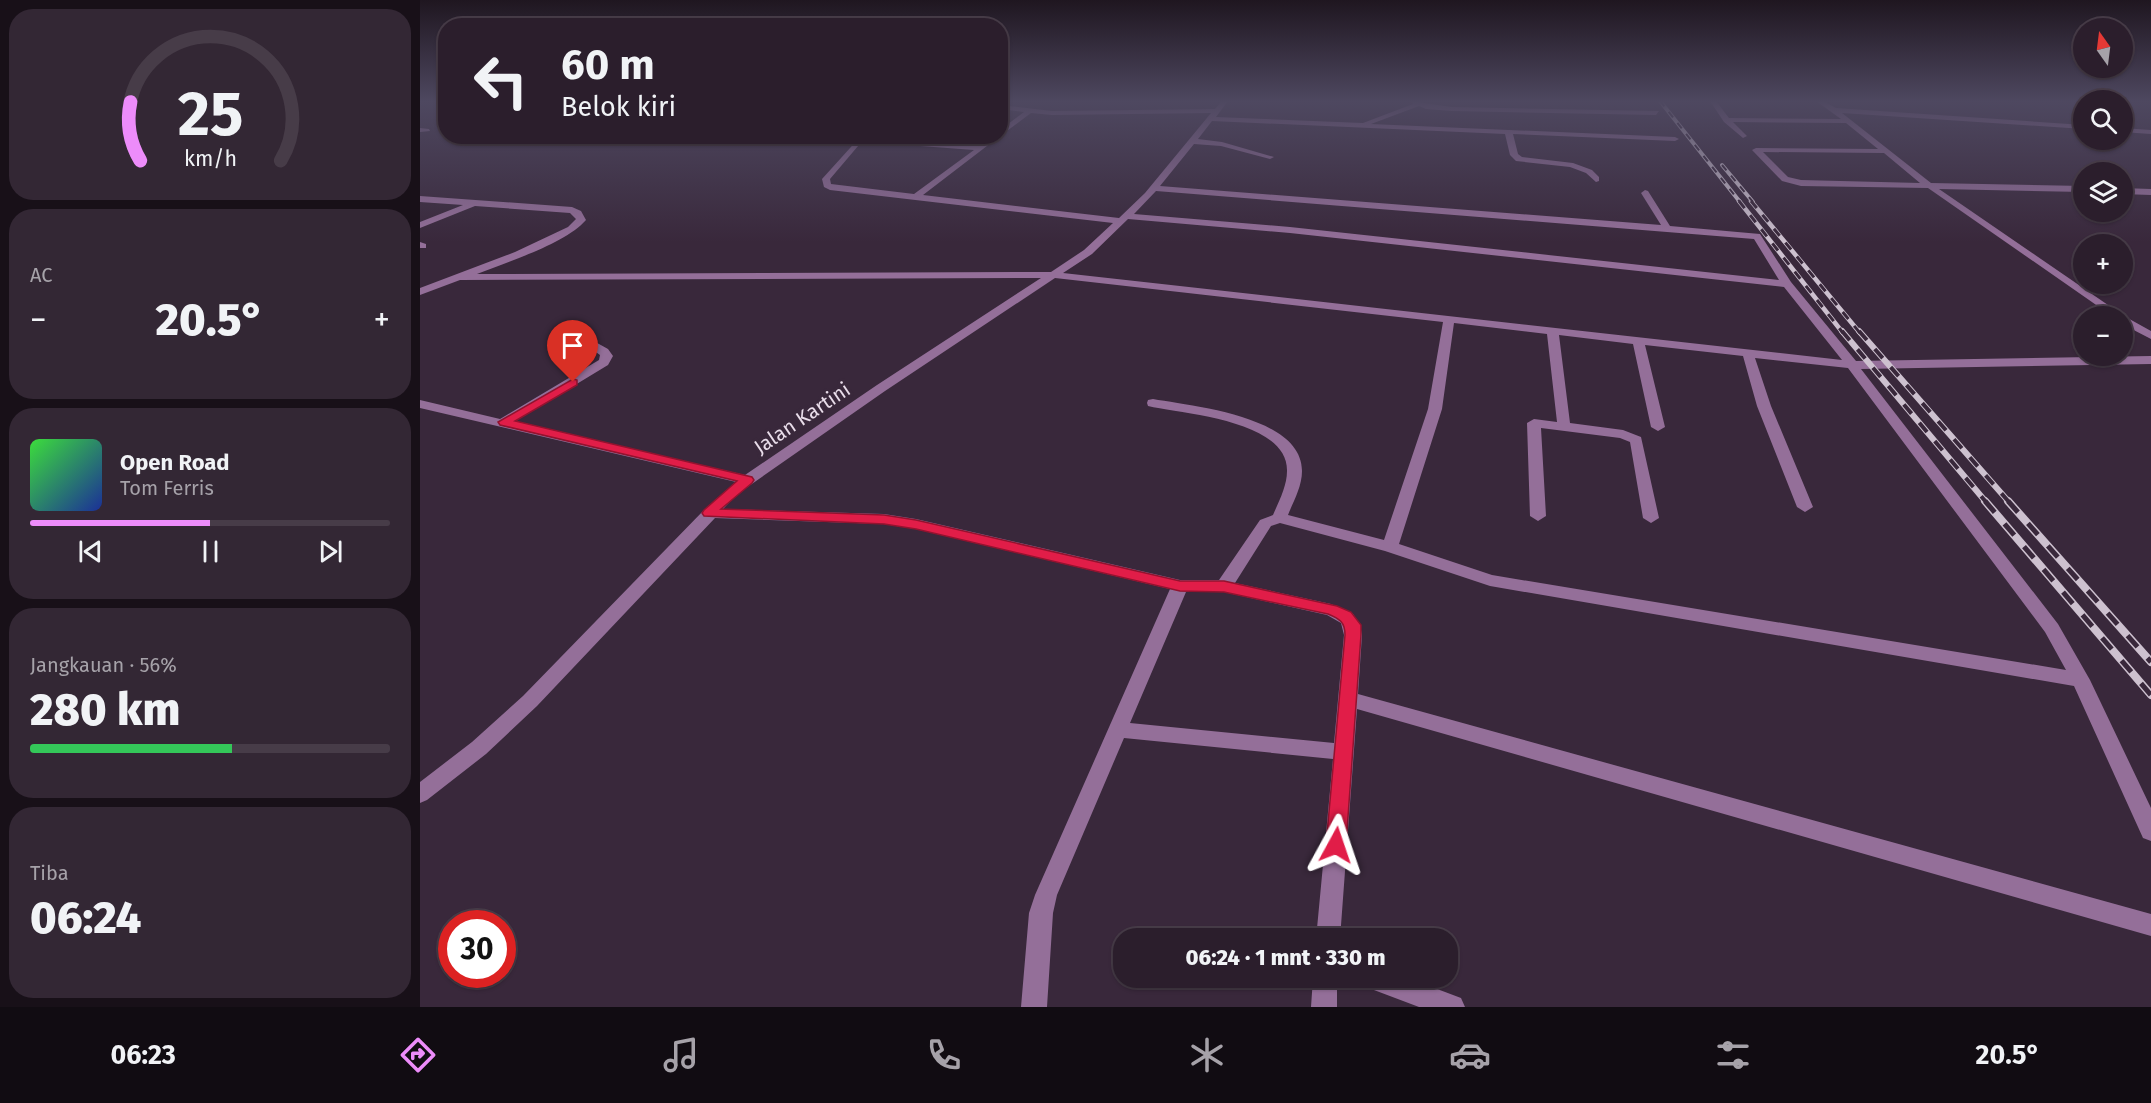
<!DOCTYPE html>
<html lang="id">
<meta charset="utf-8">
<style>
:root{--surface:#2b1e2c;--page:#332734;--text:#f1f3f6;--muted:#a6a2a9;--line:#473c48;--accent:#ed8cfa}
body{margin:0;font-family:"Fira Sans",sans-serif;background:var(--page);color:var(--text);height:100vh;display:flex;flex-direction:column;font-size:22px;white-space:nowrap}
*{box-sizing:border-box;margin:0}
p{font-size:20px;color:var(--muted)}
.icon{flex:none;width:33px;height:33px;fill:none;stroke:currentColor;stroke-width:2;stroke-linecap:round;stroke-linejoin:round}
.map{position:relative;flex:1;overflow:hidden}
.side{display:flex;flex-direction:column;gap:9px;padding:9px;background:#181018;width:420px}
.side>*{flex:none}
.guide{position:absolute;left:18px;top:18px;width:570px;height:126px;border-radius:24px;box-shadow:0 2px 4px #0004,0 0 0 2px var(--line);background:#2b1e2c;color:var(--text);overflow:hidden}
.needle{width:39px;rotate:346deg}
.buttons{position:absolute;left:1653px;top:18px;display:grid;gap:12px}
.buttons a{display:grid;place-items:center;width:60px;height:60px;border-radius:50%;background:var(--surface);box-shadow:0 2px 4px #0004,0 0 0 2px var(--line);font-size:30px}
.speed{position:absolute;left:18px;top:910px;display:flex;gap:12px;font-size:30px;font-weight:700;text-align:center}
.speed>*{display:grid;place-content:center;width:78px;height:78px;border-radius:50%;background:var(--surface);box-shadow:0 2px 4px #0004,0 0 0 2px var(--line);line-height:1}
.speed .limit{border:9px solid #d22;background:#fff;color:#111}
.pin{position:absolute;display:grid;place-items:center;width:51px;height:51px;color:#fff;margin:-62px -26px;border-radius:50% 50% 50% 0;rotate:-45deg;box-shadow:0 0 6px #0007}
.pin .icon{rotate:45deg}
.me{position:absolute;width:66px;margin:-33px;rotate:5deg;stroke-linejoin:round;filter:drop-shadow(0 0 4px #0008)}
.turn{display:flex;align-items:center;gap:21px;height:126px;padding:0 24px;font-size:27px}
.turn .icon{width:78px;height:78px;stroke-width:2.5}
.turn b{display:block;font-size:42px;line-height:51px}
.big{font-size:45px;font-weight:800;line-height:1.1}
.side .tile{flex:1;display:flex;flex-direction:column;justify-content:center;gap:9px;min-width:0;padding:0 21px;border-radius:24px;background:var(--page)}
.side .dial{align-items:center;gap:0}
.dial svg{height:156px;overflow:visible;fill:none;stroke:var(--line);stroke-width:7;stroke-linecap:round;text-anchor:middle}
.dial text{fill:var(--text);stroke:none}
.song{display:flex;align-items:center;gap:18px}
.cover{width:72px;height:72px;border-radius:9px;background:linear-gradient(135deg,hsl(120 70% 55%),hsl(230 70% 35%))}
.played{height:6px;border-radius:3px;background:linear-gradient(90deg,var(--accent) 50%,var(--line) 50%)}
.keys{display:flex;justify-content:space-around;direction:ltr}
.heat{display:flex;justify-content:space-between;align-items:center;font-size:33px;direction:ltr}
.charge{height:9px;border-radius:4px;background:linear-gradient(90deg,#34c759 56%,var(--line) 0)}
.trip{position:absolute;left:693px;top:928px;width:345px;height:60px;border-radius:24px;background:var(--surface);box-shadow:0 2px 4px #0004,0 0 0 2px var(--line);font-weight:800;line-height:60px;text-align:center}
.tab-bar{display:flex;height:96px;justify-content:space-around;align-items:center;background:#110c12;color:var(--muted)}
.tab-bar .icon{width:42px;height:42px}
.tab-bar .selected{color:var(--accent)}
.tab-bar b{font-size:27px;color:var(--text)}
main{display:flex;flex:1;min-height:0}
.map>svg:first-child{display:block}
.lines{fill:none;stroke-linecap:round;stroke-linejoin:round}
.minor{fill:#946f99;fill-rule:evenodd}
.rail-far3-casing{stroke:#cdc1cf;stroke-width:4}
.rail-far2-casing{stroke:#cdc1cf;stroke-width:4.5}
.rail-far1-casing{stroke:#cdc1cf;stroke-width:6}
.rail-casing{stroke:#cdc1cf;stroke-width:8}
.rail-far3{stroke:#39283b;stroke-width:2;stroke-dasharray:7;stroke-linecap:butt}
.rail-far2{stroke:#39283b;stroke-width:3;stroke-dasharray:9;stroke-linecap:butt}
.rail-far1{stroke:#39283b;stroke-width:4;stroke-dasharray:12;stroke-linecap:butt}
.rail{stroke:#39283b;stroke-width:5;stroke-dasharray:15;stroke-linecap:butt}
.route{fill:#e11d48;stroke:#92132f;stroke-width:1.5}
.labels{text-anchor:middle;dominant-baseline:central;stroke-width:6;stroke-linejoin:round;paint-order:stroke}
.street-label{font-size:20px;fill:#e9ddea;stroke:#39283b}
</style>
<main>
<section class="side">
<div class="tile dial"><svg viewBox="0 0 100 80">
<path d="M14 69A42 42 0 1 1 86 69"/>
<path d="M14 69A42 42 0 0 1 9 39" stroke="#ed8cfa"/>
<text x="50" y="56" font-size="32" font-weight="700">25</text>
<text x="50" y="72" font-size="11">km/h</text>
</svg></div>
<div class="tile"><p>AC</p>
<div class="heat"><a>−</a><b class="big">20.5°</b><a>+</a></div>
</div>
<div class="tile">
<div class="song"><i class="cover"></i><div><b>Open Road</b><p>Tom Ferris</p></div></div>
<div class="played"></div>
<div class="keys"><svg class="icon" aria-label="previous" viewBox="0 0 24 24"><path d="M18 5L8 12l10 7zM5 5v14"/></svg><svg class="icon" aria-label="pause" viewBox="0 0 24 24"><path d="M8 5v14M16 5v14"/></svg><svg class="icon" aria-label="next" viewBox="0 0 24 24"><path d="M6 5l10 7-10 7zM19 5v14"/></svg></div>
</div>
<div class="tile"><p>Jangkauan · 56%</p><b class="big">280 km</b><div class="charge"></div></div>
<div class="tile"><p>Tiba</p><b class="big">06:24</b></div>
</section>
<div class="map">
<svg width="1731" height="1007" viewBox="0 0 1731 1007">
<rect width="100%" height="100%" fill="#39283b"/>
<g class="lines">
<path class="minor" d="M802 101H808L796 117 943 123 993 104 990 101 1032 107 1239 111 1236 115 1032 111 1006 109 999 106 951 124 1255 137 1259 139 1255 141 1093 134 1098 154 1102 157 1153 163 1172 170 1179 177V181L1176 182 1166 173 1150 167 1096 161 1090 155 1085 134 792 121 778 139 802 142 854 157 850 159 801 146 774 144 740 186 1241 225 1221 193 1225 190 1228 191 1250 226 1340 234 1371 282 1436 361 1731 356V364L1441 369 1638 624 1670 680 1731 808V841L1723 838 1654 686 1070 586 965 551 860 523 851 526 815 583 911 604 933 614 940 625 942 635 938 694 1731 914V936L937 709 920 939H896L913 759 704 738 637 895 633 913 627 1007H601L609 913 615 895 750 589 496 529 464 524 295 518 117 706 66 754 7 800 0 803V782L52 742 103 696 284 510 316 482 0 408V400L80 419 179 360 180 355 155 337 161 334 188 349 193 356 188 365 94 422 325 475 457 385 621 278 40 280 0 295V288L95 252 148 227 156 219 150 213 55 206 0 228V222L43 205 0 202V196L152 207 161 211 166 220C145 244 87 262 57 274L631 272 664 250 693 223 410 190 404 187 402 179 440 137 444 139 410 179 411 184 494 194 554 150 487 145 483 143 484 141 559 145 571 136H580L503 195 699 218 725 193 791 113 632 115 611 113 580 136V130L604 112 580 109V105L632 111 795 109ZM736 191 1334 239 1359 280 870 227 714 214ZM708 219 870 233 1364 287 1422 360 643 273 672 254ZM635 278 1023 322 1008 409 964 540 868 515C873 502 882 487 882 471 882 416 772 406 733 399L728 400 727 403 728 406C763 414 868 420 867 471 867 486 859 501 853 515L840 520 799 580H760L496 519 464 514 303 509 316 495 465 391ZM1034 323 1127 334 1137 422 1114 419 1107 423 1110 516 1118 521 1126 516 1121 428 1200 438 1210 442 1223 518 1231 523 1239 518 1221 437 1203 430 1150 423 1139 335 1213 344 1231 427 1238 431 1245 427 1225 345 1323 356 1337 406 1377 507 1385 512 1393 507 1351 406 1335 358 1428 368 1625 632 1646 670 1072 575 979 544 1022 409ZM766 592H804L907 615 921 623 924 635 914 743 710 723Z
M1290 101H1296L1309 118 1421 119 1396 101H1403L1416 108 1664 125V129L1422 113 1511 183 1664 186V192L1519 189 1704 316 1731 331V339L1702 324V316H1692L1508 188 1381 186 1362 181 1332 150 1336 148 1458 149 1426 123 1313 122 1327 136 1323 138 1304 122ZM1343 152 1464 153 1500 183 1381 180 1368 177Z
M0 128 9 129 10 131 0 132Z
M1702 128 1731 130V134L1702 132Z
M1702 188 1731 189V195L1702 194Z
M0 242 6 244V248H0Z
M893 978H917V1007H891Z
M943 978H988L1041 998 1045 1007H999L946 987Z"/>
<g class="rail-far3-casing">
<path id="rail-far3" d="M1240 101 1320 202
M1302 165 1333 202"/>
</g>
<g class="rail-far2-casing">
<path id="rail-far2" d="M1319 201 1423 333
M1331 201 1440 333"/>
</g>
<g class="rail-far1-casing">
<path id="rail-far1" d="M1422 331 1566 502
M1439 331 1589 502"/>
</g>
<g class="rail-casing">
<path id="rail" d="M1565 501 1731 695
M1588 501 1731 662"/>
</g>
<use href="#rail-far3" class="rail-far3"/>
<use href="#rail-far2" class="rail-far2"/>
<use href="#rail-far1" class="rail-far1"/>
<use href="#rail" class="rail"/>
</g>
<linearGradient id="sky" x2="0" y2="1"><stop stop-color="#1f1620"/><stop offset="0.42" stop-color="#4e4860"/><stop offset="1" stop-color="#4e4860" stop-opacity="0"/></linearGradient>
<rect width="1731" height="242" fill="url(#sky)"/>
<path class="route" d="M153 379 157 380V385L95 421 332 477 334 480 332 483 301 509 464 515 496 520 760 581H804L917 606 931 612 941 625V635L926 845 923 852 916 854 909 852 906 845 925 635C925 622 920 619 908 614L804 592 760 591 496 529 464 524 284 516 282 513 284 510 317 481 80 425 78 422Z"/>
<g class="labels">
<g class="street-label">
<text transform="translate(382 418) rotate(-34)">Jalan Kartini</text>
</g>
</g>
</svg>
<div class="buttons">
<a><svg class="needle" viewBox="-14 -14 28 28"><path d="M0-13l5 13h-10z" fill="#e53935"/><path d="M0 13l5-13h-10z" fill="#a6a2a9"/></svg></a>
<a><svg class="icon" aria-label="search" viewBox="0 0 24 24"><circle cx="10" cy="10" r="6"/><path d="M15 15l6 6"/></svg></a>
<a><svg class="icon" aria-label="layers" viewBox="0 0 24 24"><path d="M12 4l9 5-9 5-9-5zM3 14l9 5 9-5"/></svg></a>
<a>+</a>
<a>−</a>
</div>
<div class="speed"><div class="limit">30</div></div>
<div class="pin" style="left:153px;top:382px;background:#d93025"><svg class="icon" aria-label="arrive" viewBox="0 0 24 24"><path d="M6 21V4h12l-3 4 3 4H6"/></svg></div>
<svg class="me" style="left:916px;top:845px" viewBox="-20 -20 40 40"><path d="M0-17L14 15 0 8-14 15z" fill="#e11d48" stroke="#fff" stroke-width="4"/></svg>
<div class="trip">06:24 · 1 mnt · 330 m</div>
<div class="guide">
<div class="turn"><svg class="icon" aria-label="left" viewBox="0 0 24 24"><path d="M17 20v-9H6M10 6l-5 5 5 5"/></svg><div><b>60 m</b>Belok kiri</div></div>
</div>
</div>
</main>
<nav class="tab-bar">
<b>06:23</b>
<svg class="icon selected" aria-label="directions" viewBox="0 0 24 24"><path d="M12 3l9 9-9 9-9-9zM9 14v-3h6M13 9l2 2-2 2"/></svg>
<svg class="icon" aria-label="music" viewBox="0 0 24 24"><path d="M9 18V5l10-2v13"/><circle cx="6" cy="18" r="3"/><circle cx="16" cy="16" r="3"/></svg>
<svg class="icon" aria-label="phone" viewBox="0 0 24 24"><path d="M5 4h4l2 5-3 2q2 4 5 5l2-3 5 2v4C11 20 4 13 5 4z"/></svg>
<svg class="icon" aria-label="climate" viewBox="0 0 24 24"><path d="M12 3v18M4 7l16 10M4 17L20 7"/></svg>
<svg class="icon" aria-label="car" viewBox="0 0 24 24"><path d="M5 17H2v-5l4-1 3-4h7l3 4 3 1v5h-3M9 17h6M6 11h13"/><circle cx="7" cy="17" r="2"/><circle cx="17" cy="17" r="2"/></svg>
<svg class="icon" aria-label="filters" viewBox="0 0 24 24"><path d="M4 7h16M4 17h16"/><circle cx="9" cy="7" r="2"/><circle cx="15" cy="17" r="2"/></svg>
<b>20.5°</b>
</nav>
